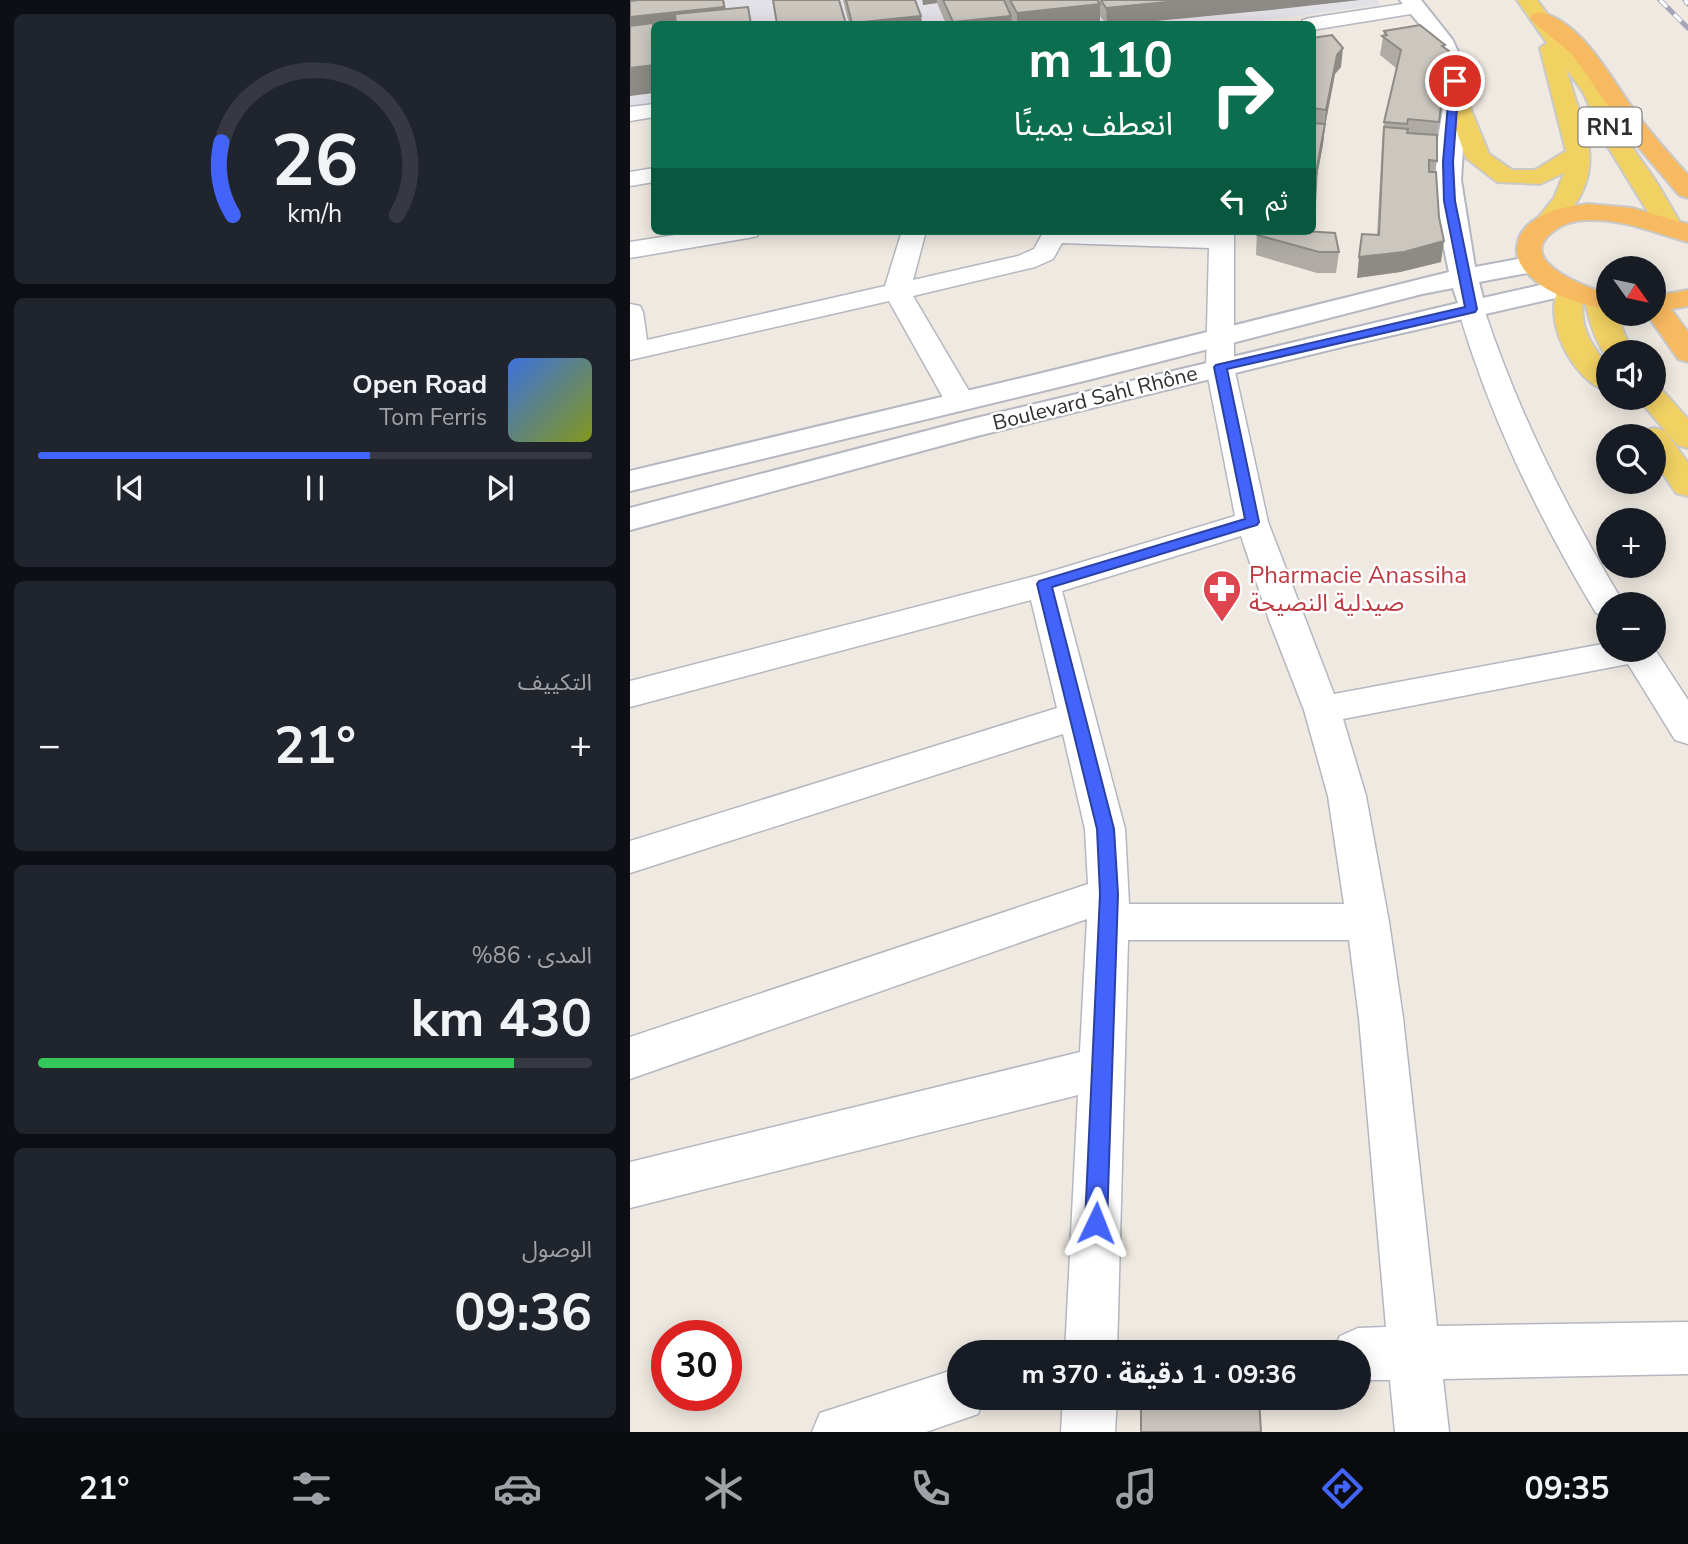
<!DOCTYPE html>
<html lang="ar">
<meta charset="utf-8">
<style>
:root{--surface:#171b24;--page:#20242c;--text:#f1f3f6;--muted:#9ea1a6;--line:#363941;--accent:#4264fb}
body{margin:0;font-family:"Nunito Sans","Noto Sans Arabic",sans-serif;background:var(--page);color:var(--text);direction:rtl;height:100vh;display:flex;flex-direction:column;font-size:26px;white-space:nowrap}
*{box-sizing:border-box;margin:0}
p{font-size:23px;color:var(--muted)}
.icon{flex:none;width:38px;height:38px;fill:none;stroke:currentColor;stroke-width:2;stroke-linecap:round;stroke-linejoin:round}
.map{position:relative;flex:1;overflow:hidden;direction:ltr}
.details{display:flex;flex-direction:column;gap:14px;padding:14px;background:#0d0f14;width:630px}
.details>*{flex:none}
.banner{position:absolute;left:21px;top:21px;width:665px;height:214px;border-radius:10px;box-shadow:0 4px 18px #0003;direction:rtl;background:#0b6e4f;color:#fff;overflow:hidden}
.needle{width:46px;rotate:123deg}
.fabs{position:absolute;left:966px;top:256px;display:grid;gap:14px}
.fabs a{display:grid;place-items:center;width:70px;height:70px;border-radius:50%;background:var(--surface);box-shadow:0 4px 18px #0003;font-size:35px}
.speed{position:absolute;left:21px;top:1320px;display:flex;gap:14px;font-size:35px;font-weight:700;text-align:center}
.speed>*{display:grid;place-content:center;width:91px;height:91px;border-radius:50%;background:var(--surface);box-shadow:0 4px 18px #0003;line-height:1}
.speed .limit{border:10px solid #d22;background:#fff;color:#111}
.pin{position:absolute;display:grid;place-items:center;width:60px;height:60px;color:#fff;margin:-30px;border:4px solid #fff;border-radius:50%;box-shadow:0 2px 7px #0007}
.me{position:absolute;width:77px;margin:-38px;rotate:2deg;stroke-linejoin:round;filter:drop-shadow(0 0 5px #0008)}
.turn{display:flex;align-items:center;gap:24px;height:147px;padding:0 28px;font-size:32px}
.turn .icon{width:91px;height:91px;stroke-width:2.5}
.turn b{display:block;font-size:49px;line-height:60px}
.then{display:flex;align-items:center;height:66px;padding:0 28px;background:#0003;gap:14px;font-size:26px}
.big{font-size:52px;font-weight:700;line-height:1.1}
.details .card{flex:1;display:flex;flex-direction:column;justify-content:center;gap:10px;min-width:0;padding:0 24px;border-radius:10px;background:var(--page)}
.details .dial{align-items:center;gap:0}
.dial svg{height:182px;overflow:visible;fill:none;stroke:var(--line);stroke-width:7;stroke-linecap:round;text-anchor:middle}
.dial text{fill:var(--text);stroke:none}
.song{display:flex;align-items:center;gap:21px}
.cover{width:84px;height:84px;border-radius:10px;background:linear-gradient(135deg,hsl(220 70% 55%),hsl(70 70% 35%))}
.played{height:7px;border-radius:4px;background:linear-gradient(90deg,var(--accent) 60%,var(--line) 60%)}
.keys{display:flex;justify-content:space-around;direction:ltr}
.heat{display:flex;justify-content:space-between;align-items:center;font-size:38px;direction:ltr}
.charge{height:10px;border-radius:5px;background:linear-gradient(90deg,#34c759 86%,var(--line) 0)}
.trip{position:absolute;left:317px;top:1340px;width:424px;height:70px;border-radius:35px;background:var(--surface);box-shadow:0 4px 18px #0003;font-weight:700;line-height:70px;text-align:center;direction:rtl}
.menu{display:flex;height:112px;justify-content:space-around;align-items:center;background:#090b0e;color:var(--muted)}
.menu .icon{width:49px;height:49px}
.menu .on{color:var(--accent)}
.menu b{font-size:32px;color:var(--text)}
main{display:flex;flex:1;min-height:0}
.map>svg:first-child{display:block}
.industrial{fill:#e3e1e8}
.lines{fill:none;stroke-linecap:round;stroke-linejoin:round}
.minor-casing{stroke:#b4b7c1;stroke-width:3}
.tertiary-casing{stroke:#b4b7c1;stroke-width:4}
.primary-casing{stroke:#c9c9c9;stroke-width:4}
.trunk-casing{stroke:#c9c9c9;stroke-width:4}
.minor{fill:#fff;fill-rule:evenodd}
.tertiary{fill:#fff;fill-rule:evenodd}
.primary{fill:#f2d163;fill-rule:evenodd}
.trunk{fill:#f8ba60;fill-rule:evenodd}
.rail-casing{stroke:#a3a6b8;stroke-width:5}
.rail{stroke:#fff;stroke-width:3.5;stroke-dasharray:10;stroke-linecap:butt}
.wall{fill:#afaba4}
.shaded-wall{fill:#8e8b86}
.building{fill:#cbc7bf;stroke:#8e8b86;stroke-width:2}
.route{fill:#4264fb;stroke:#2b41a3;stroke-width:2}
.labels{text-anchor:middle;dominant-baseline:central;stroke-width:5;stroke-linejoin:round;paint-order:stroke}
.far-street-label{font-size:21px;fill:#2e2e2e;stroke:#fff}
.shield{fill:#fff;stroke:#6d6d6d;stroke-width:2}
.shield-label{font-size:23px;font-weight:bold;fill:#2e2e2e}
.health-label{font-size:24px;fill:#be3a42;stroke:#fff;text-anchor:start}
</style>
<main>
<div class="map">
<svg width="1058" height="1432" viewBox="0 0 1058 1432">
<rect width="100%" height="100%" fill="#efe9e1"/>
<path class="industrial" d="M0 0H747L750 5 606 24H24V104L0 108Z"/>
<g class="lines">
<g class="minor-casing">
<path id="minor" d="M786 2 793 4 796 8 793 12 682 30V24H670L673 20 680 18Z
M24 104V117L0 121V107Z
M24 168V182L0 186V172Z
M71 231H130L127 236 118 238 0 258V242Z
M272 231H296L283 280 388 256 404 249 414 231H604V367L638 522 704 694 978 643V649L1024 648 1058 700V744L1045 740 998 664 713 719 736 796 759 922 773 1018 807 1326 1058 1322V1374L813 1379 819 1432H765L760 1380H728V1353H702L710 1336 728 1328 756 1327 729 1018 719 940H498L487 1353H435L448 1095 0 1208V1162L450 1052 457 919 0 1079V1037L458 884 455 829 433 734 0 873V841L427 708 401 600 0 707V681L409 575 605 516 576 367 579 248 432 243 423 259 405 267 283 296 345 401 340 407 330 410 320 407 315 401 259 301 0 360V304L10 306 13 312 17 340 255 286ZM611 536 639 620 674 710 698 796 714 904H499L495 829 432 591Z
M841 301 850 303 854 309C889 415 937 509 994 604H978V617L966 613C908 516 860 418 828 309L832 303Z
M329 1368V1398H354L348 1414 296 1432H182L190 1413Z
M433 1398H487L485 1432H431Z"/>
</g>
<g class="tertiary-casing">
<path id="tertiary" d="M770 0H791L822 39 835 66 837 88 831 180 845 267 904 256 914 258 917 264 914 270 849 282 853 298 933 280 943 282 947 288 943 294 724 344 347 436 0 530V508L338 420 828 303 823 288 792 294 462 379 0 491V471L404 375 819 272C811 235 804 197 806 159 807 126 822 90 811 57 803 35 783 19 770 0Z"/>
</g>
<g class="primary-casing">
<path id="primary" d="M887 0H907L975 92 1002 147 1027 183 1051 224 1047 230 1038 232 1029 230 978 147 953 92 937 70C950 125 980 162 938 214 928 226 923 234 907 230L903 224 924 198 934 173 910 184 867 182 836 158 814 95 817 90H833L859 154 882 170H905L936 151 910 48 917 43Z
M941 283 951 285 955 291C947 321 958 343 978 365V391C944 383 909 317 931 285Z
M969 292 978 294V313H986L1002 352H978V358C965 342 959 320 955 300L959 294Z
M1024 388 1033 391 1058 419V448L1047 445 1007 397H1024Z
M1024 428 1035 431 1058 463V496L1046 493 1024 460V436H1010L1013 431Z"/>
</g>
<g class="trunk-casing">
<path id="trunk" d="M910 12C955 23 983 83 1009 117 1024 137 1041 156 1058 175V198L1049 195 999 136 942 54 903 22 900 18 903 14Z
M958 204 1002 208 1058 224V242C1024 233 995 219 959 220 944 220 931 224 920 234 887 263 959 288 978 294V310C951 304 920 296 900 276 878 256 885 229 911 216 925 208 942 206 958 204Z
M1058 290V306L1041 309 1058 332V362L1048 359 1016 313H1024V296Z"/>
</g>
<use href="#minor" class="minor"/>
<use href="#tertiary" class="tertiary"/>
<use href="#primary" class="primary"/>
<use href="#trunk" class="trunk"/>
<g class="rail-casing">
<path id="rail" d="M1030 0 1058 28
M1055 0 1058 4"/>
</g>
<use href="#rail" class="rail"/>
</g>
<path class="wall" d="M213 0H285L291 16 292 24H219Z
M292 0H374L376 4 375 0H729L494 24H476L470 16V24H316L307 3 293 5Z
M754 31 815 45V48L819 51 807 135V161L805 172 811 262 770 272 727 278 747 235 752 142 754 122 766 68 750 55Z
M682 38 711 67 705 74 695 126 693 144 686 181 684 232 709 252 706 273H687L626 255 627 231H682Z
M458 231H555L554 235 458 233Z"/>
<path class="shaded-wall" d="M94 0 99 24H24V49L0 38V17Z
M293 0H307V3L293 5Z
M557 0H642L641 10 494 24H477L476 8Z
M642 0H729L641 10Z
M470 4V24H387V13Z
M291 16 292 24H223L222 23Z
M381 16 382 24H323V22Z
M713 48 711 67 705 74 695 126 693 144 685 187 687 167 694 129 696 110 707 55Z
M24 65V93L0 96V68Z
M814 241 811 262 770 272 727 278 729 257Z"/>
<path class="building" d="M9 0H93L94 7 0 17V1Z
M143 0H209L216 24H147Z
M216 0H285L291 16 222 23Z
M313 0H374L381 16 323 22Z
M380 0H467L470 4 387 13Z
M471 0H557L476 8Z
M118 7 121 24H46L45 14Z
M23 23 24 65 0 68V26Z
M790 25 815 45 812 46 819 51 812 88H805L804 97H812L809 122 778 119 777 124 754 122 771 50 752 36 757 35 754 31Z
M702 35 713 48 707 55 696 110 682 108V38Z
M682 123 695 124 687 167 684 222 682 221Z
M754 127 778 129 777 133 807 135V161L799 160V172H806L809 217 814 241 774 252 729 257 732 234 749 235Z
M627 231H674L705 233 709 252H689L627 235Z
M626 1349V1353H540L542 1350Z
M512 1398H629L631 1432H511V1400Z"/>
<path class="route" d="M825 78 829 81 823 162 825 201 847 309 845 312 597 369 629 522 627 525 422 587 484 829 488 894 477 1223 474 1231 466 1234 459 1231 455 1223 470 894 467 829 407 584 409 581 615 519 584 367 586 365 835 307 814 201 813 162 820 81Z"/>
<defs>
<g id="pharmacy-pin" transform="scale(2.0125)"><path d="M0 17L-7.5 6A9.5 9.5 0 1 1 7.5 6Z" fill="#e0444e" stroke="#fff"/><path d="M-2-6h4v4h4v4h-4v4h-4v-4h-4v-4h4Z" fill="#fff"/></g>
</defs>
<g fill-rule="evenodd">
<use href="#pharmacy-pin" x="592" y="589"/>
</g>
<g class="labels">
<g class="far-street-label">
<text transform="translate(465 398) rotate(-14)">Boulevard Sahl Rhône</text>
</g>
<rect class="shield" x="948.5" y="107.5" width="63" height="39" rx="5"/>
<g class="shield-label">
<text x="980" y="127">RN1</text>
</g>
<g class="health-label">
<text x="619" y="575">Pharmacie Anassiha<tspan x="619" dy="28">صيدلية النصيحة</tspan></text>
</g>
</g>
</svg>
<div class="fabs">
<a><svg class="needle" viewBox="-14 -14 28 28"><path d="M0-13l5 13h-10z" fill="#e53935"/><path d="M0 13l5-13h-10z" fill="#9ea1a6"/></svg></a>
<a><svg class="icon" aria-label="sound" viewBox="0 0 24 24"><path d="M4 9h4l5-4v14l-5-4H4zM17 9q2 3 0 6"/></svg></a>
<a><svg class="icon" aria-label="search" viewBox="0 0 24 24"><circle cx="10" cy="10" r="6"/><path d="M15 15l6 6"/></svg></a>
<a>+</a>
<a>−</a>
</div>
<div class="speed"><div class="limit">30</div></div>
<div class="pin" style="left:825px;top:81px;background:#d93025"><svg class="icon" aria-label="arrive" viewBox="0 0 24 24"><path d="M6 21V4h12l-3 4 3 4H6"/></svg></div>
<svg class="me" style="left:466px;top:1223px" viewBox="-20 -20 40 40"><path d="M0-17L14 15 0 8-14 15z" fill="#4264fb" stroke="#fff" stroke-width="4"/></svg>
<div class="trip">09:36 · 1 دقيقة · 370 m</div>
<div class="banner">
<div class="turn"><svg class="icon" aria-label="right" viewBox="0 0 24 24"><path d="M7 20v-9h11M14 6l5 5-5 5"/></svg><div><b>110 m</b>انعطف يمينًا</div></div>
<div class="then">ثم<svg class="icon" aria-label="left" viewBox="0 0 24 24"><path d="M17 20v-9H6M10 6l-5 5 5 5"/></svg></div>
</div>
</div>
<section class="details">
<div class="card dial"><svg viewBox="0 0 100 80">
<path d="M14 69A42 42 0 1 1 86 69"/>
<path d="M14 69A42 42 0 0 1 9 37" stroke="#4264fb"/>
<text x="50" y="56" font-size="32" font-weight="700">26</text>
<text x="50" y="72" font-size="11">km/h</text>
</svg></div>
<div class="card">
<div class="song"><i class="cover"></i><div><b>Open Road</b><p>Tom Ferris</p></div></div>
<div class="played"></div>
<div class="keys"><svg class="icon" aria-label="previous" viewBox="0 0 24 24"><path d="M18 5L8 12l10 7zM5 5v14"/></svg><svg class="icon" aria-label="pause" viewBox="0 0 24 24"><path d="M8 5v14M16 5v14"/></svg><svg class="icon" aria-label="next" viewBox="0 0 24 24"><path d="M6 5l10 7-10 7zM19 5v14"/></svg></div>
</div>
<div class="card"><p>التكييف</p>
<div class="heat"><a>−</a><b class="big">21°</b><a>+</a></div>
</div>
<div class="card"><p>المدى · 86%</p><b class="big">430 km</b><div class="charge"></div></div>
<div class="card"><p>الوصول</p><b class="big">09:36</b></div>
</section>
</main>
<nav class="menu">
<b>09:35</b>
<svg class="icon on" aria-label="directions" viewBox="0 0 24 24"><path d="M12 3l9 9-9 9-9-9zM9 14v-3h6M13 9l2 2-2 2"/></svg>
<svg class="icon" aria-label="music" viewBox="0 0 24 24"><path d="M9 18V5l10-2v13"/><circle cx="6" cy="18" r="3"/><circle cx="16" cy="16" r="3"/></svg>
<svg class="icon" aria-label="phone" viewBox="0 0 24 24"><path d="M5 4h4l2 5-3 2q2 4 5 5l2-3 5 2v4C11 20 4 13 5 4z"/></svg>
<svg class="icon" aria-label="climate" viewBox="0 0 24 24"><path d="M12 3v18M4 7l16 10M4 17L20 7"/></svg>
<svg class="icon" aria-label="car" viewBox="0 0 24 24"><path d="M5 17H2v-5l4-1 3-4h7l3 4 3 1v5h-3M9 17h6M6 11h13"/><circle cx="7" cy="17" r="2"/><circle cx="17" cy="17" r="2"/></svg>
<svg class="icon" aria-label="filters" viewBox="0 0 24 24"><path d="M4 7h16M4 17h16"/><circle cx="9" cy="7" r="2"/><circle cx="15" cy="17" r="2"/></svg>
<b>21°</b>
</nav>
